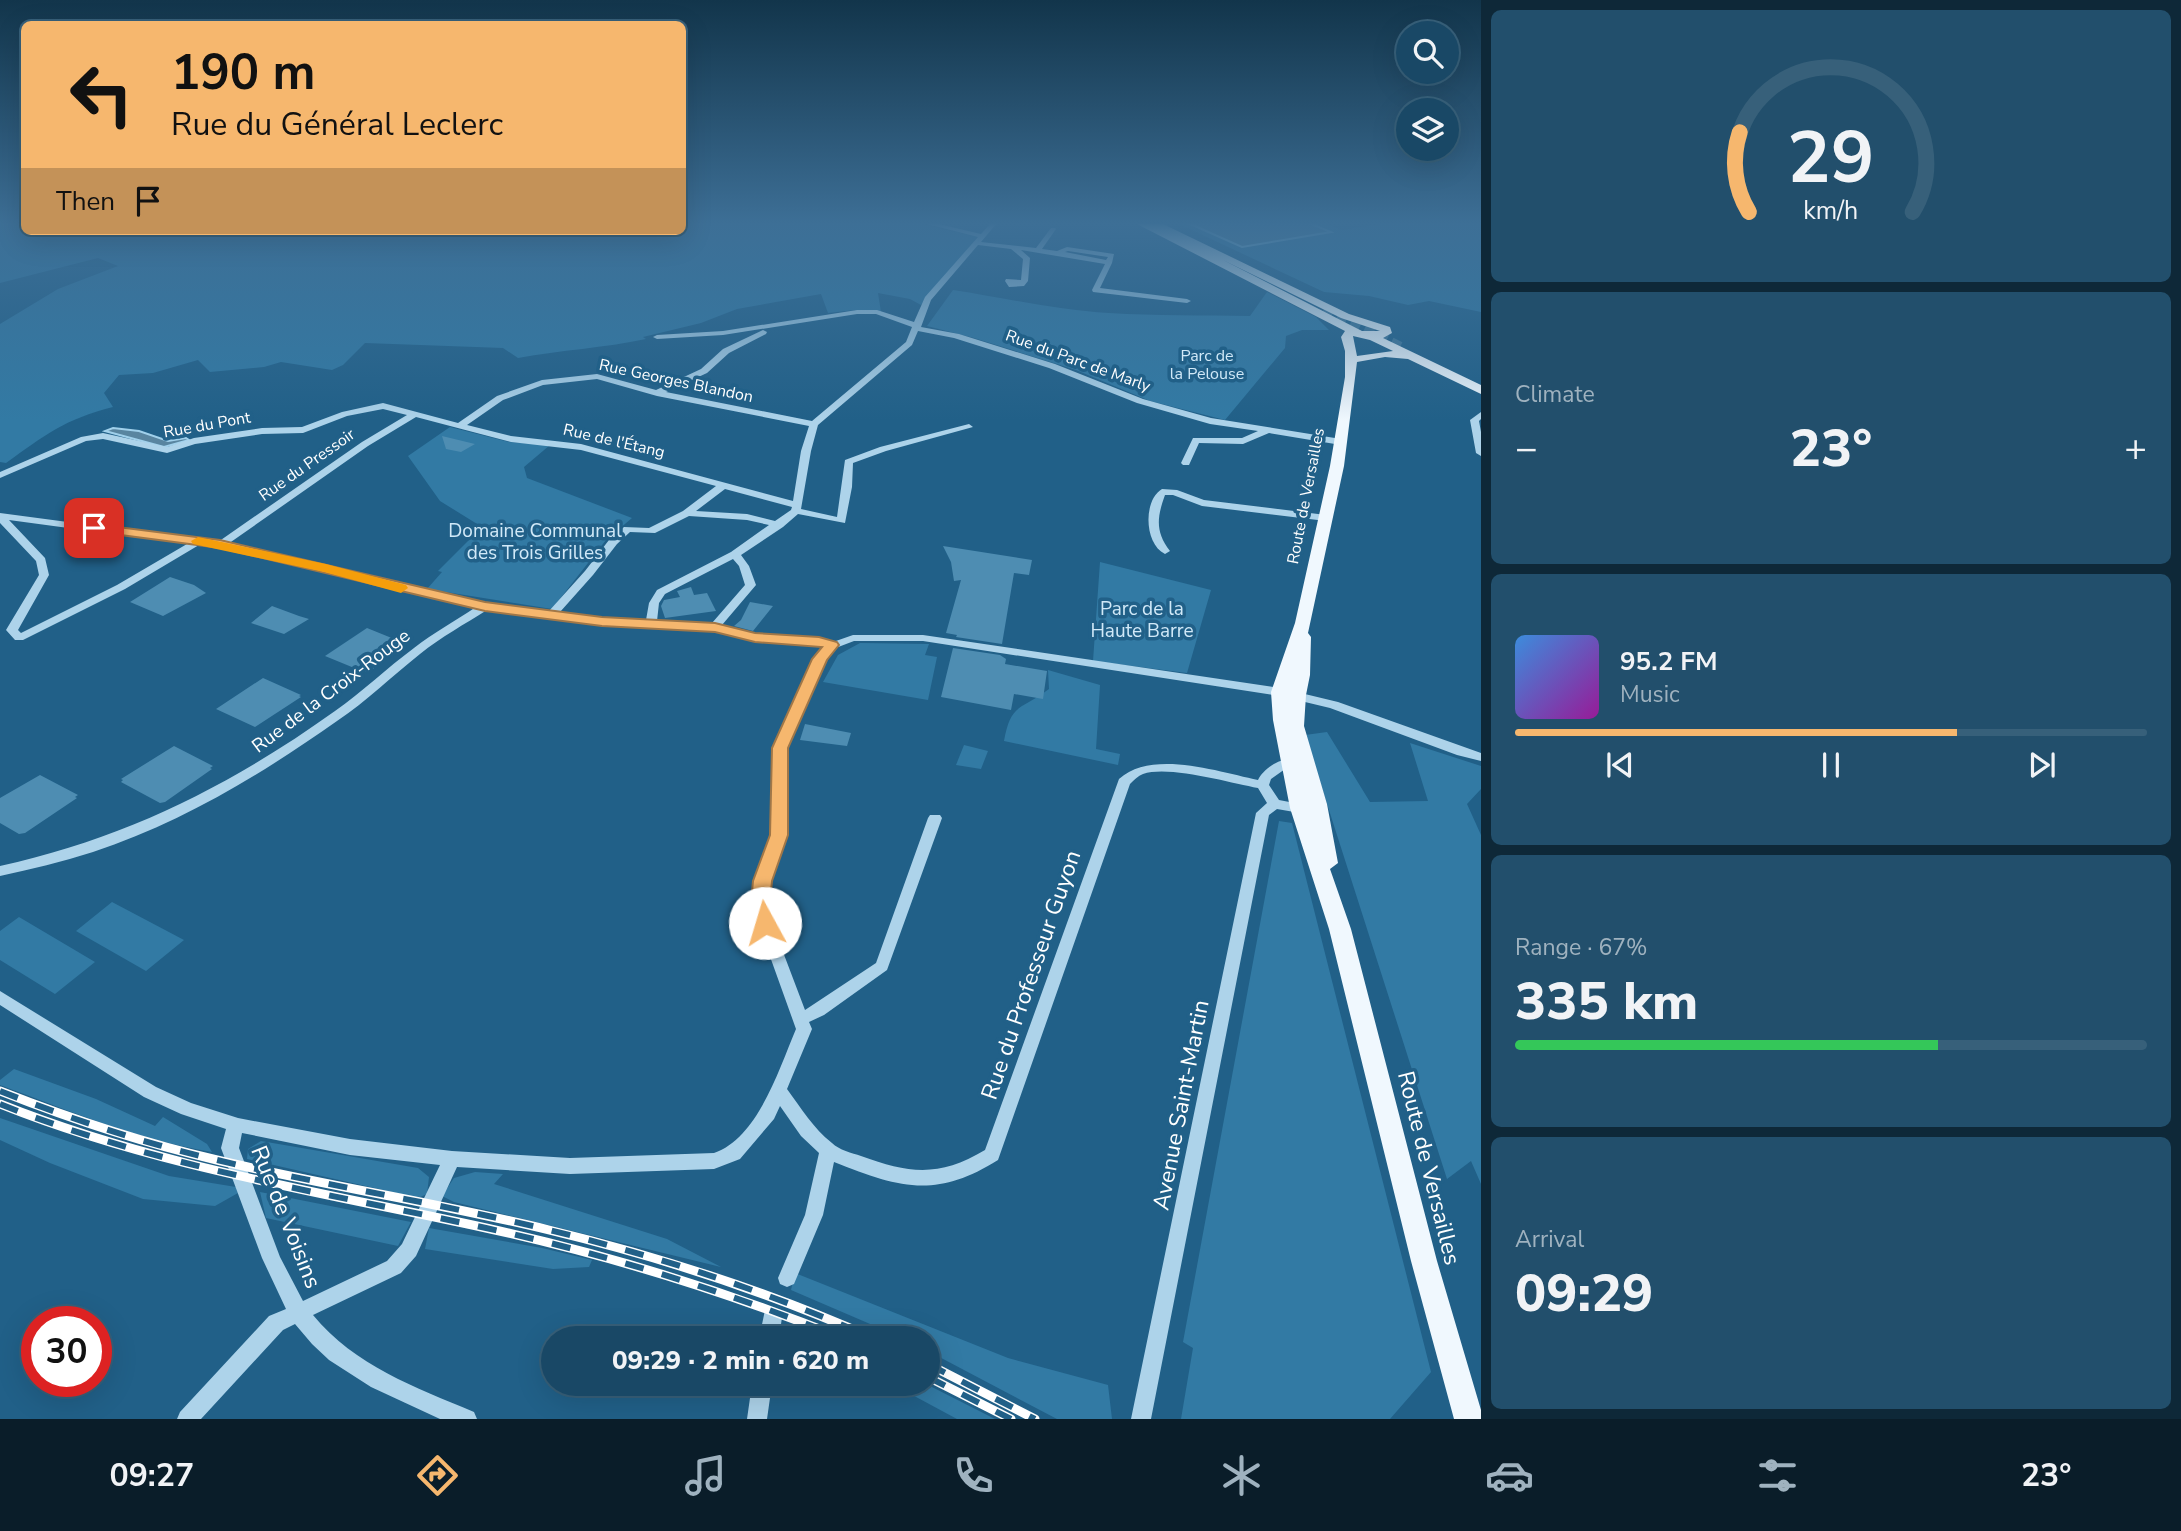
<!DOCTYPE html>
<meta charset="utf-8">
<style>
:root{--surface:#194866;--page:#224f6c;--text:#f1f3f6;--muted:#9fb2bf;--line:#37607a;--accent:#f6b76e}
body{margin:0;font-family:"Nunito Sans",sans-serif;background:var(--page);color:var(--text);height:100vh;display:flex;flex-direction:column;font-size:26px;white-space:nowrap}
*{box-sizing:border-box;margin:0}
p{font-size:23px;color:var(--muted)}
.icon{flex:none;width:38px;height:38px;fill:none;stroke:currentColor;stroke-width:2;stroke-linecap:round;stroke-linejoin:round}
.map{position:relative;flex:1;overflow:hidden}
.details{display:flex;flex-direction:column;gap:10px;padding:10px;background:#0e2838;width:700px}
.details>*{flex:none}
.hud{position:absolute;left:21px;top:21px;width:665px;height:214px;border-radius:10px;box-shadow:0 7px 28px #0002,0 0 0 2px var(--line);background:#f6b76e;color:#111;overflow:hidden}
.buttons{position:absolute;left:1396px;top:21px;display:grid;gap:14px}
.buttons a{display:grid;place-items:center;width:63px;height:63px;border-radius:50%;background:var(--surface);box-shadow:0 7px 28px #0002,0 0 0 2px var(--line);font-size:35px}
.speed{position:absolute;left:21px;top:1306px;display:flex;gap:14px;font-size:35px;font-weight:700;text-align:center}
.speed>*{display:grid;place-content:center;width:91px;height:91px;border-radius:50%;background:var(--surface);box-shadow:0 7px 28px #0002,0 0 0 2px var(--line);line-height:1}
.speed .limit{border:10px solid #d22;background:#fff;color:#111}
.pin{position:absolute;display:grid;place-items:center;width:60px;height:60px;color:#fff;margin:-30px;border-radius:14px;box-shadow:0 4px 10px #0006}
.me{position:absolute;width:77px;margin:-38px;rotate:354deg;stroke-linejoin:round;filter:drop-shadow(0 0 5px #0008)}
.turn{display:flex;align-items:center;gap:24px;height:147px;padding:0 35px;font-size:32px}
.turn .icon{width:91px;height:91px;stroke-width:2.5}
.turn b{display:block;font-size:49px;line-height:60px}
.then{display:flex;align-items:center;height:66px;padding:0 35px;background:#0003;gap:14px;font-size:26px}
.big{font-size:52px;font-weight:800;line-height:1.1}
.details .widget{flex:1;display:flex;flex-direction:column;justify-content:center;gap:10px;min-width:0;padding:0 24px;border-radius:10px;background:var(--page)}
.details .dial{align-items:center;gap:0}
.dial svg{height:182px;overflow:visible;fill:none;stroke:var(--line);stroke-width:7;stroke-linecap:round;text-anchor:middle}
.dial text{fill:var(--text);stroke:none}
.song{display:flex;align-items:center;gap:21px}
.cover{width:84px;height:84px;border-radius:10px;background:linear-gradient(135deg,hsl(210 70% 55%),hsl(300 70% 35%))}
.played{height:7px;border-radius:4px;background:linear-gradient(90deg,var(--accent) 70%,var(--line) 70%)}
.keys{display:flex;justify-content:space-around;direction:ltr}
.heat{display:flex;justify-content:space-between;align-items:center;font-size:38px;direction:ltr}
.charge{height:10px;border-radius:5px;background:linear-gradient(90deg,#34c759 67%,var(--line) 0)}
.trip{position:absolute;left:541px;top:1326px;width:399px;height:70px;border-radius:35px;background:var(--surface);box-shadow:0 7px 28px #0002,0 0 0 2px var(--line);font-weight:800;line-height:70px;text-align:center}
.dock{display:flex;height:112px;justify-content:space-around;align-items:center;background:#0a1d29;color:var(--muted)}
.dock .icon{width:49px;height:49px}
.dock .active{color:var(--accent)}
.dock b{font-size:32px;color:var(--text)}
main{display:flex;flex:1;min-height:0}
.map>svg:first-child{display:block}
.green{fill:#327aa4}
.water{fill:#5985a0;stroke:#a0d0eb;stroke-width:2}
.building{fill:#4e8db2}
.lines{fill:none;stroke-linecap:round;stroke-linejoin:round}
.major-tunnel{stroke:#42789a;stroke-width:10;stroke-dasharray:10 5;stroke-linecap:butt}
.minor{fill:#add3ea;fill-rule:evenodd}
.major{fill:#f0f8fe;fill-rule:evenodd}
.rail-casing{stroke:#fff;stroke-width:9}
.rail{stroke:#216088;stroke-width:6;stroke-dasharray:19;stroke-linecap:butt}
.route{fill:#f6b76e;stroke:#a07748;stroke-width:2}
.slow{fill:#f59e0b}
.labels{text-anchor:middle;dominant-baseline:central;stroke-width:7;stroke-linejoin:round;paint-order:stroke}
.far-park-label{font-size:16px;fill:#d1e9f8;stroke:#216088}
.far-street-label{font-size:16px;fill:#fff;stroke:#216088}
.park-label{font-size:19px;fill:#d1e9f8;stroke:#216088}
.street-label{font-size:19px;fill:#fff;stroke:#216088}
.near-street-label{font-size:23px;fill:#fff;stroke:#216088}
</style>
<main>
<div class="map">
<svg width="1481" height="1419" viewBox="0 0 1481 1419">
<rect width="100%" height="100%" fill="#216088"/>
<path class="green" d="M0 223H24V231H682L683 223H917L978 237 921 305 910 299 878 293 881 312 855 310 828 313 821 294 737 309 701 323 643 337 646 339C604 348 561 350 518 358L503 348 365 343 343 365 332 370 281 362 264 367 210 372 198 360 153 373 119 375 104 393 113 407C65 419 45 435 6 463L0 462V324L58 289 118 266 98 258 0 283Z
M1177 223H1188L1242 247 1330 232 1309 223H1324L1342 230 1387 223H1481V312L1429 301 1408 305 1369 296 1324 292Z
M953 290C1005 298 1057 310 1109 313 1156 316 1203 315 1250 316L1267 292 1316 317 1329 330H1302L1286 336 1285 348 1225 420 1150 401 1076 370 974 338 927 326Z
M450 427 509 442 550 445 524 467 527 478 632 518 606 540 552 609 427 589 442 572 438 571 482 527 440 501 408 456Z
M1100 562 1211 590 1187 673 1093 661Z
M860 643 929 644 925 655 937 657 928 700 823 682 838 655Z
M1048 670 1100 685 1096 749 1120 754 1118 765 1004 741C1011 702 1022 710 1049 689Z
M1327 732 1370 802 1428 801 1410 743 1481 766V789L1467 804 1481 835V1184L1471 1161 1447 1179 1305 735Z
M964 745 988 751 981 769 956 765Z
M1279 821 1292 823 1431 1372 1390 1419H1181L1193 1348 1183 1342Z
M112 902 184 940 146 971 76 931Z
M19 917 95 962 55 994 0 960V931Z
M14 1069 96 1099 155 1126 163 1117 207 1144 212 1152C138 1140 70 1111 0 1085V1080Z
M0 1118 169 1176 236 1187 238 1193 215 1206 143 1199 50 1163 0 1140Z
M261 1141 418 1168 429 1177 427 1194 418 1198 247 1159 248 1149Z
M475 1172 503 1174 494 1184 667 1239 721 1267 454 1202 442 1196 454 1178Z
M260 1192 411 1222 398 1246 266 1218Z
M429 1228 542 1248 592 1260 589 1267 553 1269 425 1249Z
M795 1273 1008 1358 1108 1385 1112 1419H1057L928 1351V1339H905L791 1290Z
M892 1384H926L995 1419H957Z"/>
<path class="water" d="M1188 223H1309L1331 232 1242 247Z
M113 428 139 431 168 441 186 438 189 440 164 447 105 431Z"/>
<path class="building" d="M442 436 475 444 461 452 446 449Z
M943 546 1032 560 1029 575 1014 573 1002 644 956 637 957 635 946 633 961 580 954 581 951 562Z
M170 577 194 585 206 593 163 616 130 602Z
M691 587 694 595 707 593 716 611 665 618 661 606 664 600 680 597 677 591Z
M750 602 773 606 753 631 734 626 741 620Z
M272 606 299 616 309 619 284 634 251 623Z
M367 628 404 643 402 645H404L369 672H364L325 656Z
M953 648 1000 655 1006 659 1005 664 1047 671 1043 699 1014 694 1011 710 941 697Z
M263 678 301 695 299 696 301 697 255 727 216 709Z
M805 724 851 733 847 746 800 740Z
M174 746 213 766 210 768 212 769 165 802 160 803 121 782 123 780 121 779Z
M40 775 78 795 75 797 77 798 25 833 19 834 0 823V798Z"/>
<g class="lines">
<path class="major-tunnel" d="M1324 309 1401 347"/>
<path class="minor" d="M923 223H934L981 234 991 223H997L981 242 1036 248 1051 228H1055L1056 229 1042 249 1057 251 1067 247 1114 254 1112 263 1100 288 1187 299 1191 301 1187 303 1093 292 1092 290 1105 264 1021 250 1030 258 1028 281 1024 286 1009 287 1005 281 1006 279 1021 280 1023 259 1011 249 978 245 931 300 921 327 959 334 1055 364 1143 399 1211 418 1341 439 1346 442 1341 445 1269 433 1243 444 1199 443 1189 465H1183L1181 463 1193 438H1242L1258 431 1210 424 1137 403 1049 368 954 338 918 331 912 345 818 425 811 451 801 509 837 517 845 460 880 447 969 424 973 427 886 451 853 463 852 487 845 523 798 514 783 527 741 555 749 566 756 585 722 625 755 634 819 638 833 642 853 635H923L1280 688 1338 702 1481 753V761L1457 755 1330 708 1280 696 923 641H854L833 649 826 659 786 748V835L769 881 768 902 772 923 805 1010 876 963 928 818 930 815H940L942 818 887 970 824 1015 809 1022 812 1029 787 1089C801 1108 813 1128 832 1143 839 1150 852 1153 861 1156 910 1174 940 1177 985 1150L1119 779C1152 749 1219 772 1258 780 1263 769 1281 757 1294 759L1295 762 1271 779 1269 785 1279 800 1305 805 1307 808 1305 811 1300 813 1277 809 1269 815 1151 1419H1131L1256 813 1267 803 1258 788C1230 783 1169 765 1143 774 1138 776 1134 780 1130 784L998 1160C936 1199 899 1188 834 1162L823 1215 794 1284 787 1287 780 1284 778 1278 805 1215 819 1153 801 1136 780 1106 774 1119 740 1159 714 1169 570 1174 457 1167 416 1256 401 1273 313 1315C355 1366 415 1387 474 1412L477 1419H440L371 1387 329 1360 312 1344 295 1324 283 1330 201 1419H177L180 1412 269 1316 286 1309 262 1258 221 1148 226 1129 181 1114 144 1097 0 1005V991L156 1087 191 1103 238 1118 350 1139 452 1151 570 1158 714 1153C758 1138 779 1069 796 1029L758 923 754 902 755 881 772 835 774 748 814 659 824 646 755 640 715 630 602 624 487 610C465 624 441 637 420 654 392 676 367 701 337 721 262 774 181 823 93 852 62 862 31 869 0 876V866C126 838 230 786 335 711 362 692 387 668 414 648 433 633 455 621 476 607L220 548 199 545 125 589 23 640H15L6 630 39 575 36 561 0 523V513L218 542 362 442 407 415 383 409 347 416 303 433 262 434 195 444 167 453 103 439 86 441 0 478V472L81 437 103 433 167 447 194 438 262 428 302 427 342 412 383 403 458 423 497 396 542 380 597 374 656 390 701 369 723 349 763 330 767 332 766 334 729 353 707 373 666 392 812 421 906 342 912 327 876 314H857L723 335 657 339 653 337 657 335 723 331 857 310H877L914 322 925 297 978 237ZM1068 251 1108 257 1106 260 1065 252ZM597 379 657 396 809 426 801 451 793 501 581 444 511 436 467 425 503 400 543 385ZM416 417 511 442 581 450 716 486 683 511 649 528 624 527 609 540 585 571 549 611 485 603 228 544 368 446ZM725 489 792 507 791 510 775 521 747 514 696 511ZM689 516 747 520 769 525 731 552 657 590 649 603 646 620 602 618 560 612 593 575 617 544 630 532 655 533ZM9 520 187 544 117 585 21 633 18 630 49 575 45 558ZM733 559 739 566 745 585 712 623 657 621 659 603 665 594ZM242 1133 350 1155 440 1165 402 1244 387 1261 303 1301 280 1257 239 1148Z
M1481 412V419L1479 421 1481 432V456L1476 453 1470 420Z
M1162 489 1177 490 1204 500 1326 515 1331 518 1326 521 1202 506 1173 495H1165C1157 517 1155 532 1170 551L1165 554C1144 544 1143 500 1162 489Z
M772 1308 779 1310 782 1317 779 1339H759L765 1310Z
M752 1384H772L767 1419H747Z"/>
<path class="major" d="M1135 223H1161L1349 314 1390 327 1392 333 1383 338 1481 385V394L1408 359 1385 357 1357 362 1344 466 1308 633 1311 637 1310 675 1306 695 1304 726 1327 804 1338 863 1330 869 1351 929 1437 1261 1481 1410V1419H1454L1411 1261 1329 929 1290 808 1273 720 1271 692 1295 623 1330 466 1345 377V351L1341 337 1345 331ZM1223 260 1341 318 1380 331H1362ZM1353 336 1370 340 1393 351 1357 356Z"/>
<g class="rail-casing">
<path id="rail" d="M0 1091C71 1119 143 1143 217 1160 327 1186 439 1203 549 1230 661 1257 769 1292 875 1339
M0 1104C157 1167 322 1192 486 1228 609 1255 728 1292 845 1339
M928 1364 1035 1419
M928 1377 1011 1419"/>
</g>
<use href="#rail" class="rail"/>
</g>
<linearGradient id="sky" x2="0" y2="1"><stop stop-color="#12354b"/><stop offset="0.53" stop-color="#3d6f96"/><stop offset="1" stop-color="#3d6f96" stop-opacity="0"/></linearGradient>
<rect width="1481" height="421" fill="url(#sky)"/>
<path class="route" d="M94 524 220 540 485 602 602 617 715 623 755 633 819 637 837 642 839 645 827 660 788 748V835L772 881 770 902 775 923 772 928H758L751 902 753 881 770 835 772 748 812 659 822 647 755 642 715 632 602 626 485 611 220 548 90 531V525Z"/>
<path class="slow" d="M198 537 326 564 406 585 408 588 401 593 324 572 193 544 191 541Z"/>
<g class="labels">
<g class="far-park-label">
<text x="1207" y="356">Parc de<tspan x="1207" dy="18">la Pelouse</tspan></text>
</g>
<g class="far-street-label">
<text transform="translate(1078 361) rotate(20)">Rue du Parc de Marly</text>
<text transform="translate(676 381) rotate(12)">Rue Georges Blandon</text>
<text transform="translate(207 425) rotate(-10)">Rue du Pont</text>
<text transform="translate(614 441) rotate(13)">Rue de l'Étang</text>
<text transform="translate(307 465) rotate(-35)">Rue du Pressoir</text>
<text transform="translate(1306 496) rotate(-79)">Route de Versailles</text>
</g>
<g class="park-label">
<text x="535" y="531">Domaine Communal<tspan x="535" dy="22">des Trois Grilles</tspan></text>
<text x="1142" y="609">Parc de la<tspan x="1142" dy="22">Haute Barre</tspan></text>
</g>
<g class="street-label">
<text transform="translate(331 691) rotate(-37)">Rue de la Croix-Rouge</text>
</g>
<g class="near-street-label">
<text transform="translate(1031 975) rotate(-71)">Rue du Professeur Guyon</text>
<text transform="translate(1181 1105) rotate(-79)">Avenue Saint-Martin</text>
<text transform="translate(1429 1168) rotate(76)">Route de Versailles</text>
<text transform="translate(286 1217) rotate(68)">Rue de Voisins</text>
</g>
</g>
</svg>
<div class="buttons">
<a><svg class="icon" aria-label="search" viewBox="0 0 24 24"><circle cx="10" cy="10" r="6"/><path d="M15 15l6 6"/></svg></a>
<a><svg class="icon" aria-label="layers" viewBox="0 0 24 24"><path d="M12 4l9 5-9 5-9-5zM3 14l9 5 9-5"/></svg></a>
</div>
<div class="speed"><div class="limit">30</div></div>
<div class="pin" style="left:94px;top:528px;background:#d93025"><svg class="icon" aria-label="arrive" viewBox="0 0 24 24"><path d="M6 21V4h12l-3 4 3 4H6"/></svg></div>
<svg class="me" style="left:765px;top:923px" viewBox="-20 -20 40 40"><circle r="19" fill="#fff"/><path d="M0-13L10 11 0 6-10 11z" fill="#f6b76e"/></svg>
<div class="trip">09:29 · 2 min · 620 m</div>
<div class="hud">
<div class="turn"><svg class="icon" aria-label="left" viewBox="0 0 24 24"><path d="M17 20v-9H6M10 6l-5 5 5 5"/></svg><div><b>190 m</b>Rue du Général Leclerc</div></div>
<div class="then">Then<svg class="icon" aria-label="arrive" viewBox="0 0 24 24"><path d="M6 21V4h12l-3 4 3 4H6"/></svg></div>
</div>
</div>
<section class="details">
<div class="widget dial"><svg viewBox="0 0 100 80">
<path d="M14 69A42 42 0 1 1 86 69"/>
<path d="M14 69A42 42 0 0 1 10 34" stroke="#f6b76e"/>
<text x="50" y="56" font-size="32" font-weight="700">29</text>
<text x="50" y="72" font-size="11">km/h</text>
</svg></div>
<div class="widget"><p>Climate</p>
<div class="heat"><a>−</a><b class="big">23°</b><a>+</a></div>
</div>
<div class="widget">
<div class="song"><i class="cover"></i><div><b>95.2 FM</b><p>Music</p></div></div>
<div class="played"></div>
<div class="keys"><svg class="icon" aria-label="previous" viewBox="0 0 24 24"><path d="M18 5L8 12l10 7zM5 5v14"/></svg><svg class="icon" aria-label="pause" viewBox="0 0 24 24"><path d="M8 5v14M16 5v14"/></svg><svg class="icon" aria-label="next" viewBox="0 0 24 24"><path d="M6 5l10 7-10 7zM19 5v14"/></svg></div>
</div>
<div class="widget"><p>Range · 67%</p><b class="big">335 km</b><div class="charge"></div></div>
<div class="widget"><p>Arrival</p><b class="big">09:29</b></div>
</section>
</main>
<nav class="dock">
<b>09:27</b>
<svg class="icon active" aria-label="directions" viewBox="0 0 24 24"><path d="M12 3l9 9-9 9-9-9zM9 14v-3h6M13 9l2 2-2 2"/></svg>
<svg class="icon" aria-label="music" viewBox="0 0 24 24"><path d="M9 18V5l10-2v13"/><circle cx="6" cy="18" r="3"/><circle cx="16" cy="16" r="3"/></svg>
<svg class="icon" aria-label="phone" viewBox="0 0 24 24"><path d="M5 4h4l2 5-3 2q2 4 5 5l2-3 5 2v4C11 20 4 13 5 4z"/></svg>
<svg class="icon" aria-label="climate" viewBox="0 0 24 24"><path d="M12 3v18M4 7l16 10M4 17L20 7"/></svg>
<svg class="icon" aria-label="car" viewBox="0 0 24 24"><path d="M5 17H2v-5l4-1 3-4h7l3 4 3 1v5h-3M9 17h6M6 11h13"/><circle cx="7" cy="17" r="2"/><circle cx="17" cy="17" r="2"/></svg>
<svg class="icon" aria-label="filters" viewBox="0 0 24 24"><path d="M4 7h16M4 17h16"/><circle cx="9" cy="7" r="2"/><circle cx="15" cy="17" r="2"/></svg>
<b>23°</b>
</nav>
